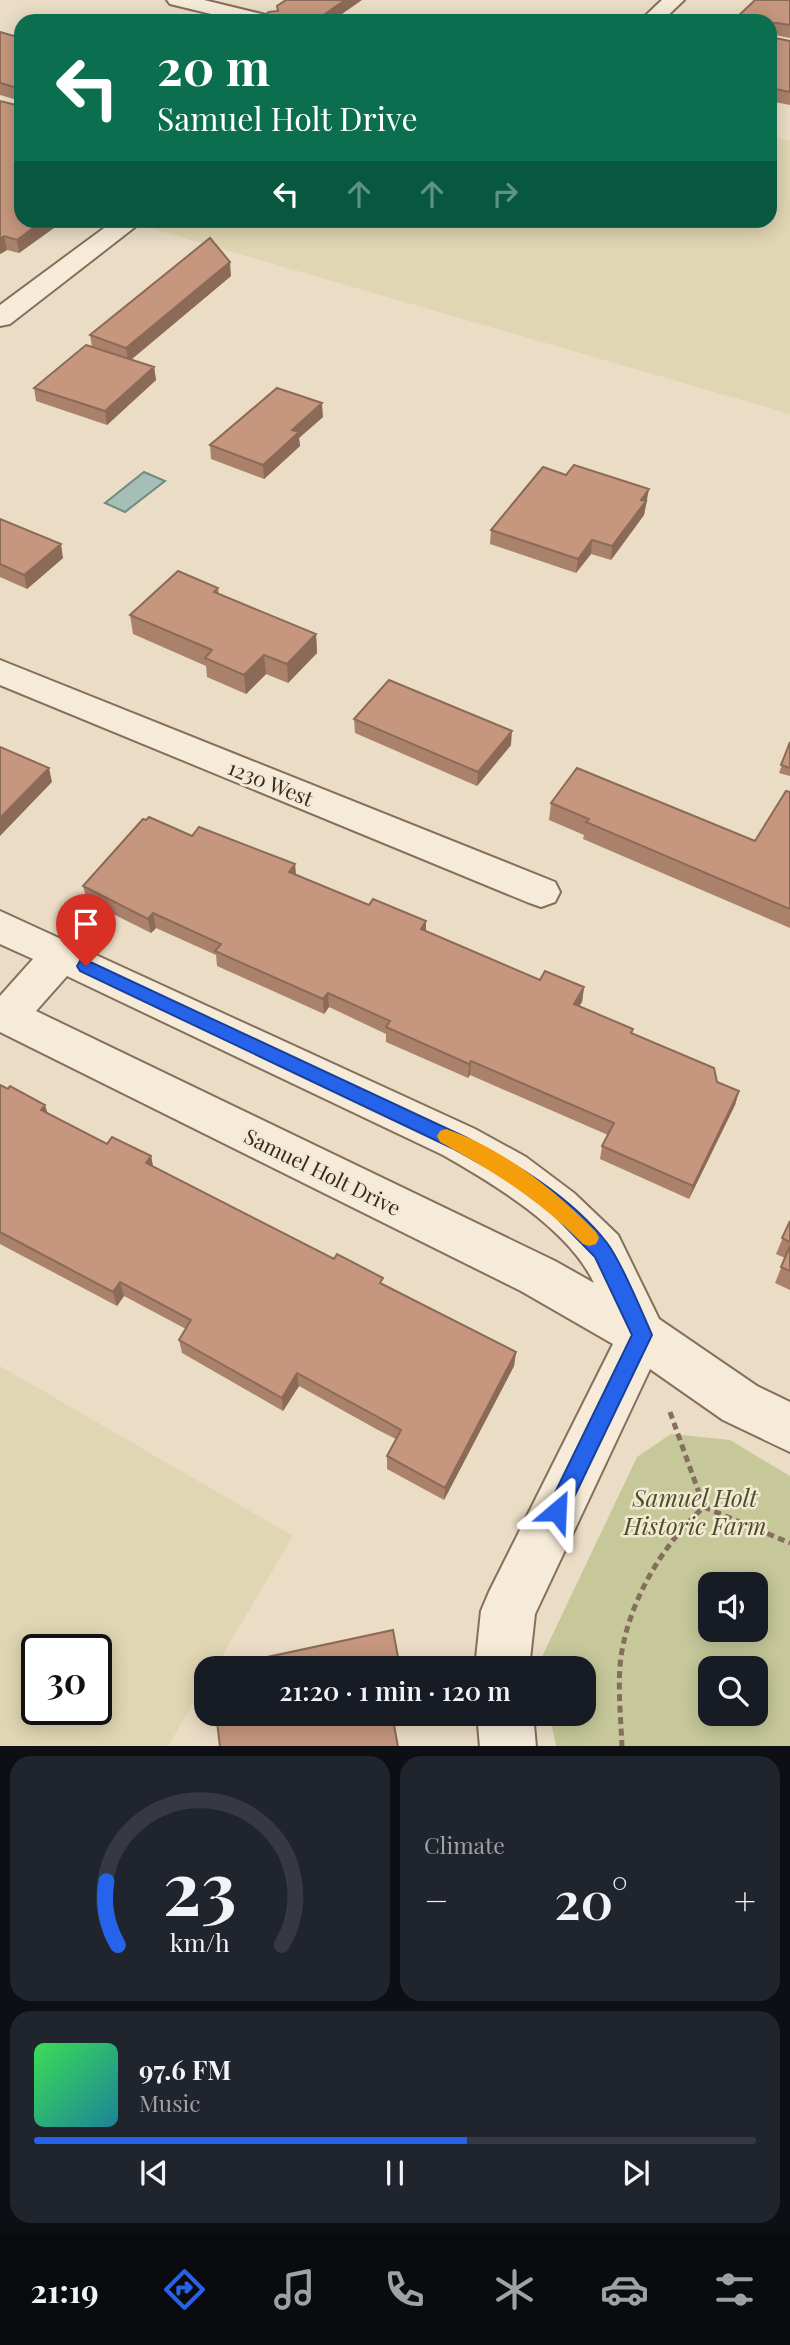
<!DOCTYPE html>
<meta charset="utf-8">
<style>
:root{--surface:#171b24;--page:#20242c;--text:#f1f3f6;--muted:#9ea1a6;--line:#363941;--accent:#2563eb}
body{margin:0;font-family:"Playfair Display",serif;background:var(--page);color:var(--text);height:100vh;display:flex;flex-direction:column;font-size:26px;white-space:nowrap}
*{box-sizing:border-box;margin:0}
p{font-size:23px;color:var(--muted)}
.icon{flex:none;width:38px;height:38px;fill:none;stroke:currentColor;stroke-width:2;stroke-linecap:round;stroke-linejoin:round}
.map{position:relative;height:1746px;overflow:hidden}
.drawer{display:flex;flex-direction:column;gap:10px;padding:10px;background:#0d0f14;flex:1}
.drawer>*{flex:none}
.guide{position:absolute;left:14px;top:14px;width:763px;height:214px;border-radius:21px;box-shadow:0 4px 18px #0003;background:#0b6e4f;color:#fff;overflow:hidden}
.buttons{position:absolute;left:698px;top:1572px;display:grid;gap:14px}
.buttons a{display:grid;place-items:center;width:70px;height:70px;border-radius:14px;background:var(--surface);box-shadow:0 4px 18px #0003;font-size:35px}
.speed{position:absolute;left:21px;top:1634px;display:flex;gap:14px;font-size:35px;font-weight:700;text-align:center}
.speed>*{display:grid;place-content:center;width:91px;height:91px;border-radius:50%;background:var(--surface);box-shadow:0 4px 18px #0003;line-height:1}
.speed .limit{border:4px solid #111;border-radius:10px;background:#fff;color:#111}
.pin{position:absolute;display:grid;place-items:center;width:60px;height:60px;color:#fff;margin:-72px -30px;border-radius:50% 50% 50% 0;rotate:-45deg;box-shadow:0 0 7px #0007}
.pin .icon{rotate:45deg}
.me{position:absolute;width:77px;margin:-38px;rotate:26deg;stroke-linejoin:round;filter:drop-shadow(0 0 5px #0008)}
.turn{display:flex;align-items:center;gap:24px;height:147px;padding:0 28px;font-size:32px}
.turn .icon{width:91px;height:91px;stroke-width:2.5}
.turn b{display:block;font-size:49px;line-height:60px}
.lanes{display:flex;align-items:center;height:66px;padding:0 28px;background:#0003;justify-content:center;gap:35px;direction:ltr}
.lanes .off{opacity:.35}
.big{font-size:52px;font-weight:600;line-height:1.1}
.drawer .card{flex:1;display:flex;flex-direction:column;justify-content:center;gap:10px;min-width:0;padding:0 24px;border-radius:21px;background:var(--page)}
.drawer .dial{align-items:center;gap:0}
.dial svg{height:182px;overflow:visible;fill:none;stroke:var(--line);stroke-width:7;stroke-linecap:round;text-anchor:middle}
.dial text{fill:var(--text);stroke:none}
.song{display:flex;align-items:center;gap:21px}
.cover{width:84px;height:84px;border-radius:10px;background:linear-gradient(135deg,hsl(130 70% 55%),hsl(190 70% 35%))}
.played{height:7px;border-radius:4px;background:linear-gradient(90deg,var(--accent) 60%,var(--line) 60%)}
.keys{display:flex;justify-content:space-around;direction:ltr}
.heat{display:flex;justify-content:space-between;align-items:center;font-size:38px;direction:ltr}
.drawer .tiles{flex:1;display:grid;gap:10px;grid-template-columns:1fr 1fr}
.card:last-child{grid-column:span 2}
.trip{position:absolute;left:194px;top:1656px;width:402px;height:70px;border-radius:21px;background:var(--surface);box-shadow:0 4px 18px #0003;font-weight:600;line-height:70px;text-align:center}
.tabs{display:flex;height:112px;justify-content:space-around;align-items:center;background:#090b0e;color:var(--muted)}
.tabs .icon{width:49px;height:49px}
.tabs .current{color:var(--accent)}
.tabs b{font-size:32px;color:var(--text)}
.map>svg:first-child{display:block}
.farmland{fill:#e0d6b3;fill-rule:evenodd}
.green{fill:#c6c89a;fill-rule:evenodd}
.water{fill:#a6bfb6;stroke:#6e8c83;stroke-width:2}
.lines{fill:none;stroke-linecap:round;stroke-linejoin:round}
.minor-casing{stroke:#856f5c;stroke-width:4}
.path{stroke:#856f5c;stroke-width:5;stroke-dasharray:7 4.5;stroke-linecap:butt}
.minor{fill:#f6ebd8;fill-rule:evenodd}
.wall{fill:#aa826c}
.shaded-wall{fill:#8b6a58}
.building{fill:#c6977e;stroke:#8b6a58;stroke-width:2}
.route{fill:#2563eb;stroke:#184099;stroke-width:2}
.slow{fill:#f59e0b}
.labels{text-anchor:middle;dominant-baseline:central;stroke-width:5;stroke-linejoin:round;paint-order:stroke}
.street-label{font-size:21px;fill:#36291f;stroke:#f3e8d4}
.near-park-label{font-size:24px;font-style:italic;fill:#495127;stroke:#f3e8d4}
</style>
<div class="map">
<svg width="790" height="1747" viewBox="0 0 790 1747">
<rect width="100%" height="100%" fill="#ebddc5"/>
<path class="farmland" d="M770 136 790 141V414L153 229 163 220H770Z
M0 1366 293 1536 215 1668H206V1682L168 1746H0ZM37 1650H96V1710H37Z"/>
<path class="green" d="M671 1434 730 1440 790 1476V1746H556L549 1713H584V1668H540L539 1663 637 1457ZM710 1584H756V1629H710ZM710 1668H756V1713H710Z"/>
<path class="water" d="M144 472 165 481 125 512 105 503Z"/>
<g class="lines">
<g class="minor-casing">
<path id="minor" d="M167 0H204L274 17 277 21H240L170 4Z
M662 0H684L662 21H646L644 17Z
M115 220H144L10 324 0 326V305Z
M0 660 555 882 560 892 555 902 541 907 527 902 0 685Z
M0 911 475 1129 526 1157 574 1193 618 1235 659 1319 757 1386 790 1402V1452L723 1420 650 1369 535 1614 529 1668H475L481 1611 489 1592 613 1344 521 1291 0 1032V996L33 959 0 944ZM67 976 443 1155C494 1184 569 1229 594 1283L555 1261 36 1011Z
M477 1713H533L536 1747H480Z"/>
</g>
<path class="path" d="M670 1412 704 1507
M622 1747C621 1720 618 1693 620 1666 625 1608 661 1545 704 1507L790 1543"/>
<use href="#minor" class="minor"/>
</g>
<path class="wall" d="M790 0V38L770 34V37L790 41V105L770 101V21Z
M0 32 21 38V220H65L19 253 7 250 0 254V101L20 106 21 101 0 95Z
M231 276 131 360 154 367 156 380 107 425 36 401 34 388 92 347 90 335Z
M323 417 299 438 300 446 264 479 211 459 210 445Z
M647 503 646 505 644 515 611 560 591 554 576 573 490 544 491 530Z
M0 519 63 558 27 589 0 577Z
M218 588 219 594 316 634 317 653 288 683 266 674 246 694 207 677 206 666 133 634 130 615Z
M354 719 511 745 477 786 355 733Z
M790 742V776L779 773Z
M790 792V928L583 839 584 835 549 820 551 803 755 841Z
M192 836 295 864 296 875 540 980 584 987 582 1002 579 1006 632 1033 717 1082 739 1091 735 1105 689 1199 600 1159 602 1146 608 1135 470 1075 468 1078 386 1042V1034L329 1007 324 1014 217 966 216 955 156 928 151 933 87 901 83 886Z
M0 1085 48 1114 107 1144 151 1156 153 1167 516 1352 514 1366 444 1500 387 1469V1456L396 1439 378 1430 299 1386 283 1411 182 1353 179 1340 186 1329 124 1296 117 1306 0 1244Z
M790 1221V1290L775 1283 785 1258 776 1254Z"/>
<path class="shaded-wall" d="M345 0H362L332 21H315Z
M44 220H65L19 253 17 240Z
M4 236 7 250 0 254V239Z
M230 262 231 276 128 362 126 348Z
M154 367 156 380 107 425 105 411Z
M322 403 323 417 299 438 300 446 264 479 263 465 292 430Z
M649 489 644 515 611 560 612 546 641 500Z
M592 540 591 554 576 573 578 559Z
M61 544 63 558 27 589 24 575Z
M316 634 317 653 288 683 287 664Z
M264 655 266 674 246 694 244 675Z
M512 731 511 745 477 786 478 772Z
M49 768 52 782 0 836V818Z
M295 864 296 879 289 872Z
M153 913 156 928 151 933 148 919Z
M426 921V936L421 929Z
M584 987 582 1002 572 1018 574 1004Z
M328 993 329 1007 324 1014 323 999Z
M471 1061 470 1075 468 1078 469 1064Z
M739 1091 735 1105 689 1199 693 1186Z
M45 1105 50 1120 41 1110Z
M151 1156 154 1171 146 1163Z
M120 1282 124 1296 117 1306 113 1292Z
M516 1352 514 1366 444 1500 445 1488Z
M297 1373 299 1386 283 1411 282 1398Z"/>
<path class="building" d="M286 0H345L315 21H255L269 12 278 11 277 6Z
M755 0H790V25L770 22V37L790 41V92L770 88V21H733Z
M0 32 21 38V220H44L17 240 4 236 0 239V101L20 106 21 89 0 83Z
M210 238 230 262 126 348 90 335Z
M86 345 154 367 105 411 34 388Z
M277 388 322 403 292 430 299 432 263 465 210 445Z
M574 465 649 489 641 500 646 501 612 546 592 540 578 559 491 530 543 467 566 475Z
M0 519 61 544 24 575 0 564Z
M178 571 218 588 214 592 316 634 287 664 264 655 244 675 205 658 212 650 130 615Z
M389 680 512 731 478 772 354 719Z
M790 742V768L781 765Z
M0 747 49 768 0 818Z
M577 768 755 841 786 791 790 792V909L586 822 589 819 551 803Z
M149 817 192 836 199 827 295 864 289 872 369 905 373 899 426 921 421 929 540 980 545 971 584 987 574 1004 633 1029 631 1033 714 1068 717 1082 739 1091 693 1186 602 1146 614 1123 471 1061 469 1064 386 1027 390 1021 328 993 323 999 215 951 221 944 153 913 148 919 83 886 143 819 146 820Z
M0 1085 8 1089 10 1086 45 1105 41 1110 107 1144 112 1137 151 1156 146 1163 334 1259 337 1254 383 1278 380 1283 516 1352 445 1488 387 1456 401 1430 378 1417 297 1373 282 1398 179 1340 191 1320 120 1282 113 1292 0 1232Z
M790 1221V1242L782 1238Z
M790 1246V1271L781 1267Z
M393 1630 400 1668H244V1662Z
M216 1713H392L398 1747H220Z"/>
<path class="route" d="M86 960 465 1137C517 1165 570 1196 607 1243 621 1261 642 1312 652 1335L564 1518 557 1522 549 1518 546 1511 632 1335 595 1257 552 1213 504 1177 452 1148 80 971 77 966 80 961Z"/>
<path class="slow" d="M446 1129C502 1148 555 1190 596 1232L599 1238 596 1244 589 1246 583 1244C537 1198 496 1173 440 1142L437 1136 440 1131Z"/>
<g class="labels">
<g class="street-label">
<text transform="translate(271 782) rotate(22)">1230 West</text>
<text transform="translate(323 1171) rotate(26)">Samuel Holt Drive</text>
</g>
<g class="near-park-label">
<text x="695" y="1497">Samuel Holt<tspan x="695" dy="28">Historic Farm</tspan></text>
</g>
</g>
</svg>
<div class="buttons">
<a><svg class="icon" aria-label="sound" viewBox="0 0 24 24"><path d="M4 9h4l5-4v14l-5-4H4zM17 9q2 3 0 6"/></svg></a>
<a><svg class="icon" aria-label="search" viewBox="0 0 24 24"><circle cx="10" cy="10" r="6"/><path d="M15 15l6 6"/></svg></a>
</div>
<div class="speed"><div class="limit">30</div></div>
<div class="pin" style="left:86px;top:966px;background:#d93025"><svg class="icon" aria-label="arrive" viewBox="0 0 24 24"><path d="M6 21V4h12l-3 4 3 4H6"/></svg></div>
<svg class="me" style="left:557px;top:1511px" viewBox="-20 -20 40 40"><path d="M0-17L14 15 0 8-14 15z" fill="#2563eb" stroke="#fff" stroke-width="4"/></svg>
<div class="trip">21:20 · 1 min · 120 m</div>
<div class="guide">
<div class="turn"><svg class="icon" aria-label="left" viewBox="0 0 24 24"><path d="M17 20v-9H6M10 6l-5 5 5 5"/></svg><div><b>20 m</b>Samuel Holt Drive</div></div>
<div class="lanes"><svg class="icon" aria-label="left" viewBox="0 0 24 24"><path d="M17 20v-9H6M10 6l-5 5 5 5"/></svg><svg class="icon off" aria-label="ahead" viewBox="0 0 24 24"><path d="M12 20V5M6 11l6-6 6 6"/></svg><svg class="icon off" aria-label="ahead" viewBox="0 0 24 24"><path d="M12 20V5M6 11l6-6 6 6"/></svg><svg class="icon off" aria-label="right" viewBox="0 0 24 24"><path d="M7 20v-9h11M14 6l5 5-5 5"/></svg></div>
</div>
</div>
<section class="drawer">
<div class="tiles">
<div class="card dial"><svg viewBox="0 0 100 80">
<path d="M14 69A42 42 0 1 1 86 69"/>
<path d="M14 69A42 42 0 0 1 9 41" stroke="#2563eb"/>
<text x="50" y="56" font-size="32" font-weight="700">23</text>
<text x="50" y="72" font-size="11">km/h</text>
</svg></div>
<div class="card"><p>Climate</p>
<div class="heat"><a>−</a><b class="big">20°</b><a>+</a></div>
</div>
<div class="card">
<div class="song"><i class="cover"></i><div><b>97.6 FM</b><p>Music</p></div></div>
<div class="played"></div>
<div class="keys"><svg class="icon" aria-label="previous" viewBox="0 0 24 24"><path d="M18 5L8 12l10 7zM5 5v14"/></svg><svg class="icon" aria-label="pause" viewBox="0 0 24 24"><path d="M8 5v14M16 5v14"/></svg><svg class="icon" aria-label="next" viewBox="0 0 24 24"><path d="M6 5l10 7-10 7zM19 5v14"/></svg></div>
</div>
</div>
</section>
<nav class="tabs">
<b>21:19</b>
<svg class="icon current" aria-label="directions" viewBox="0 0 24 24"><path d="M12 3l9 9-9 9-9-9zM9 14v-3h6M13 9l2 2-2 2"/></svg>
<svg class="icon" aria-label="music" viewBox="0 0 24 24"><path d="M9 18V5l10-2v13"/><circle cx="6" cy="18" r="3"/><circle cx="16" cy="16" r="3"/></svg>
<svg class="icon" aria-label="phone" viewBox="0 0 24 24"><path d="M5 4h4l2 5-3 2q2 4 5 5l2-3 5 2v4C11 20 4 13 5 4z"/></svg>
<svg class="icon" aria-label="climate" viewBox="0 0 24 24"><path d="M12 3v18M4 7l16 10M4 17L20 7"/></svg>
<svg class="icon" aria-label="car" viewBox="0 0 24 24"><path d="M5 17H2v-5l4-1 3-4h7l3 4 3 1v5h-3M9 17h6M6 11h13"/><circle cx="7" cy="17" r="2"/><circle cx="17" cy="17" r="2"/></svg>
<svg class="icon" aria-label="filters" viewBox="0 0 24 24"><path d="M4 7h16M4 17h16"/><circle cx="9" cy="7" r="2"/><circle cx="15" cy="17" r="2"/></svg>
</nav>
